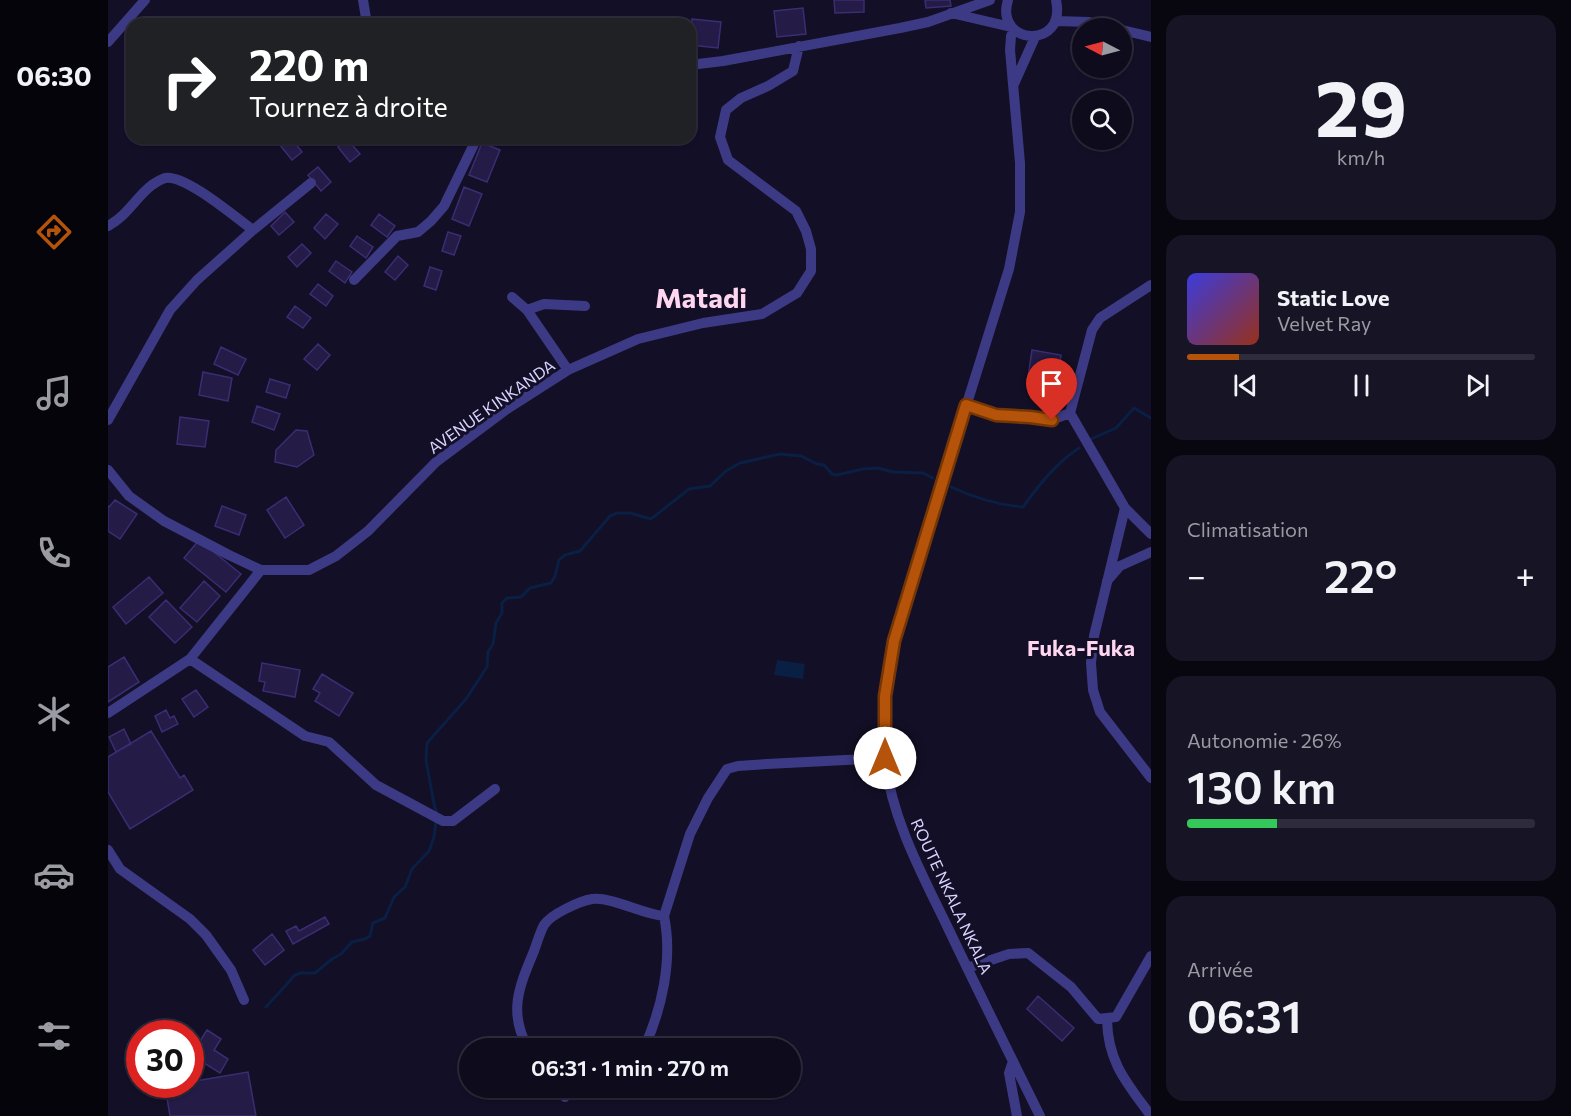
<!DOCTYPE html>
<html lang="fr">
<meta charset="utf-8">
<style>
:root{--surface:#0e0b1c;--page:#171425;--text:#f1f3f6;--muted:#9b9ba3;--line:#2e2b3b;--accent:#b45309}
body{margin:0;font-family:Commissioner,sans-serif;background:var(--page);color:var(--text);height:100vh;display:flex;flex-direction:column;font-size:22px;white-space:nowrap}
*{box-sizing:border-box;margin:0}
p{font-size:20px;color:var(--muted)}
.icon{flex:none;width:33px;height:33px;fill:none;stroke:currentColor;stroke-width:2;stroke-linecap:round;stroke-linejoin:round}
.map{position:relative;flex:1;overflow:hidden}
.side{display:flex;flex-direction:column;gap:15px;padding:15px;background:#08060f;width:420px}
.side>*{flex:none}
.top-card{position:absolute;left:18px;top:18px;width:570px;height:126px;border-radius:18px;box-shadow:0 2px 4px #0004,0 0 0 2px var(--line);background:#202124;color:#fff;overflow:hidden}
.needle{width:39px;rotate:276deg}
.buttons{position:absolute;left:964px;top:18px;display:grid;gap:12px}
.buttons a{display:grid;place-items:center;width:60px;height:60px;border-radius:50%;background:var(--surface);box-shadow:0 2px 4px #0004,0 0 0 2px var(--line);font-size:30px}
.speed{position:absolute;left:18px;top:1020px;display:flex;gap:12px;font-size:30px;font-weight:700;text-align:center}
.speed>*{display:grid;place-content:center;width:78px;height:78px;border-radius:50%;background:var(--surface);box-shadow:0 2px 4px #0004,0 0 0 2px var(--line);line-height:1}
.speed .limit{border:9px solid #d22;background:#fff;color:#111}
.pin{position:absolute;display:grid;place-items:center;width:51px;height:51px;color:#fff;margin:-62px -26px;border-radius:50% 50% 50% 0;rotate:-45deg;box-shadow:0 0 6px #0007}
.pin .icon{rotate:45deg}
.me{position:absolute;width:66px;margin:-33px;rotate:0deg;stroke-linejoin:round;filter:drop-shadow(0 0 4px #0008)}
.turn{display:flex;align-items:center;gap:21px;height:126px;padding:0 24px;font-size:27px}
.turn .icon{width:78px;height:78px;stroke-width:2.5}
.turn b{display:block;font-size:42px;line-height:51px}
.big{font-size:45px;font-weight:600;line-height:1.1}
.side .tile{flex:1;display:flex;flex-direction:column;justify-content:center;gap:9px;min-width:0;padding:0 21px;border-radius:18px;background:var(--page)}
.side .dial{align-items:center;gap:0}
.dial b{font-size:78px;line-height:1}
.song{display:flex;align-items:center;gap:18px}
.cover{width:72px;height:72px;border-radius:9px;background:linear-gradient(135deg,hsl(240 70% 55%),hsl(10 70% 35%))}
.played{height:6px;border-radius:3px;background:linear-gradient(90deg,var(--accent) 15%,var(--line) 15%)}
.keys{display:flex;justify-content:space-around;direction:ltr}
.heat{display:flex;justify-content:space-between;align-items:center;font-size:33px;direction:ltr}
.charge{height:9px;border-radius:4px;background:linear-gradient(90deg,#34c759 26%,var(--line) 0)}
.trip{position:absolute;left:351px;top:1038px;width:342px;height:60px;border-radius:30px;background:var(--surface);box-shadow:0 2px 4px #0004,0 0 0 2px var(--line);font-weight:600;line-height:60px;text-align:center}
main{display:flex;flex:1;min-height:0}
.menu{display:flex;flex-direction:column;width:108px;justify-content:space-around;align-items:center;background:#06040b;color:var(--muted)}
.menu .icon{width:42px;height:42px}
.menu .active{color:var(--accent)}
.menu b{font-size:27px;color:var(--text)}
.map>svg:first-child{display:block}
.water{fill:#0a1f44}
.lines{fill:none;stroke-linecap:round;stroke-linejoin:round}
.stream{stroke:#0a1f44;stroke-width:3}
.building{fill:#241b47;stroke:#3b2d73;stroke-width:1.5}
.street{stroke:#3d3a85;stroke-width:10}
.route-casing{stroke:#753606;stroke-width:15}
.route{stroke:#b45309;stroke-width:10}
.labels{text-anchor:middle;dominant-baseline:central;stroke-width:6;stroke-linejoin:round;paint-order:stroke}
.street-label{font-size:16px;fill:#d9d4ff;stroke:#130f26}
.district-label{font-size:22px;font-weight:bold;fill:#ffd6f0;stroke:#130f26}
.town-label{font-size:28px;font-weight:bold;fill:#ffd6f0;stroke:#130f26}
</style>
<main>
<nav class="menu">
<b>06:30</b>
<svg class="icon active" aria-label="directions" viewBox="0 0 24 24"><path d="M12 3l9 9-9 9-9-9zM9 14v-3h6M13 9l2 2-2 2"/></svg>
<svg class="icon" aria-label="music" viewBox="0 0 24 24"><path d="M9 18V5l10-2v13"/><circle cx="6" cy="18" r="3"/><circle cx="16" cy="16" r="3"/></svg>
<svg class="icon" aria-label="phone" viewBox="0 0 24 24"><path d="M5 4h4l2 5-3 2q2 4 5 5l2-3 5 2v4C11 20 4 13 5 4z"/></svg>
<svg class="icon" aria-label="climate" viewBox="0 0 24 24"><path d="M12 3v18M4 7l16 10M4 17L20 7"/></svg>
<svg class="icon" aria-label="car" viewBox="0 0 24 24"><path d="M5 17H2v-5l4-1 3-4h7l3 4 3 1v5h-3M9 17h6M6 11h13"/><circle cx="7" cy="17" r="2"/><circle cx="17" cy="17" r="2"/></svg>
<svg class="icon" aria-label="filters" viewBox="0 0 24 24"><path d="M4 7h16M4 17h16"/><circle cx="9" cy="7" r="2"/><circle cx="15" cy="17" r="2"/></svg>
</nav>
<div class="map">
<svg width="1043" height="1116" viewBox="0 0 1043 1116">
<rect width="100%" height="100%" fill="#130f26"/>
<path class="water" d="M669 660 697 664 695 679 666 675Z"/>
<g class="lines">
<path class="stream" d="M983 439 1008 428 1026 408 1043 418
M843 487C867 498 889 505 915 507 931 485 948 463 971 448
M158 1007 187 975 193 973H207L224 959 233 954 244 942 257 939 262 936 265 923 277 918 286 897 297 887 304 869 321 851 326 837 329 814 326 804 318 760 319 743 358 699 379 667 380 652 385 644 388 623 394 613V603L399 598 413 597 422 588 443 583 447 576 451 560 457 555 472 551 502 516 509 513H522L543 519 581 489 602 486 618 471 632 463 672 454 693 456 709 464 716 465 724 474 729 475 755 469 770 468 785 472 815 473 825 478"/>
</g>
<path class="building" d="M726 0H756V12L727 13Z
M817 0H842L843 6 818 8Z
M695 8 698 34 669 37 666 11Z
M584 19 613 22 610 48 582 45Z
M180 138H183L194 152 184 160 172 145Z
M312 138H348V141L313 144Z
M239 139 252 154 242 162 230 147Z
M374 143 392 150 379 182 361 175Z
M210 167 223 182 213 191 200 175Z
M356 187 374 194 361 226 344 219Z
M177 212 186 222 171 235 163 226Z
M218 214 230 224 217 239 206 228Z
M271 214 287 226 279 237 263 225Z
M340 232 353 236 346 255 334 251Z
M249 236 265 247 258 258 242 246Z
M194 244 203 253 189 267 180 257Z
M290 256 300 265 287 280 277 272Z
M228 261 244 272 237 283 221 271Z
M322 267 334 271 328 290 316 286Z
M210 284 225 296 218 306 202 294Z
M187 306 203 318 195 328 179 317Z
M210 344 222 355 209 370 196 359Z
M113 347 138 359 130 375 106 364Z
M924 350 953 355 949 382 920 377Z
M95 372 124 378 120 401 91 395Z
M162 379 182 385 178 398 158 392Z
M149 406 172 414 166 430 144 422Z
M72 417 101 421 97 447 69 444Z
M188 430 199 431 206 455 189 467 167 462 168 450Z
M178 497 196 525 177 538 159 510Z
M7 500 29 514 12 539 0 531V506L1 507Z
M114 506 138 515 131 535 107 526Z
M91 540 133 574 118 592 76 558Z
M41 577 55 593 18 624 5 607Z
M96 581 112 596 89 622 72 608Z
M58 600 84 627 67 643 41 617Z
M16 657 31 682 0 702V667Z
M154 663 192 670 187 697 155 691 157 682 151 681Z
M214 674 245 693 231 716 207 701 212 693 205 689Z
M88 690 100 707 86 717 74 699Z
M58 710 62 718 66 716 70 724 54 732 47 716Z
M16 729 23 744 8 752 1 737Z
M43 731 72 778 76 775 85 790 22 829 0 792V757Z
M217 917 221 924 185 944 178 931 188 926 191 931Z
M164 934 176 950 157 965 145 950Z
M930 996 966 1028 954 1041 919 1009Z
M99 1030 113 1039 106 1050 120 1059 112 1073 83 1055Z
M140 1072 148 1116H62L57 1086 82 1084V1082Z"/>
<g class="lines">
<path class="street" d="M255 0 259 24
M900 0C886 45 959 51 948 0
M843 13 903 27
M948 21 981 22 1007 28
M906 30 903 36 902 50 912 163V212L901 269 800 592C785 645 771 701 777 758 783 818 814 874 840 928 870 991 901 1053 932 1116
M1014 30 1043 37
M0 42 37 0
M582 65 615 61 792 28 820 22 882 0
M906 84 927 37
M0 226C20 215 28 197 44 185 47 183 54 179 57 178 77 174 128 218 145 230
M246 280 289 236 310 232 323 221 336 206 369 138
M1043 285 992 318 984 330 962 413 1017 508 1043 534
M404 297 419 310 460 370
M419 310 436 304 477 306
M858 405 888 415 922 417 943 420 962 413
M0 420 62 310 89 280 145 230 203 183
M0 470 21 496 56 521 121 555 153 570H201L228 556 260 531 328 462 399 409 460 370 530 339 595 323 654 314 689 293 703 271V249L698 231 688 211 620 160 612 137 618 110 633 98 660 86 685 71 691 46
M1017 508 986 636 983 663 985 690 992 712 1043 778
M999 581 1012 566 1043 552
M82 659 197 736 221 742 268 785 335 821H345L387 789
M0 713 82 659 153 570
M0 850 12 869 82 919 98 935 123 970 136 1000
M859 968 901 954 920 953 963 987 990 1019 1008 1017 1043 956
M999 1020C1000 1063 1019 1083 1043 1116
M420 1048C400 1012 411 987 426 951 429 943 432 932 436 925 443 914 472 901 484 899 506 897 533 914 556 916L582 834 600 798 619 769 630 766 659 764 777 758
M536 1048C554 1009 565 959 556 916
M905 1061 901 1073 909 1116
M447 1088 457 1097"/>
</g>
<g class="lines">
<g class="route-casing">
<path id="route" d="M777 758V696L786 641 858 405 888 415 922 417 944 420"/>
</g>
<use href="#route" class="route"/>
</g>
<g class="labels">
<g class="street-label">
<text transform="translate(383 406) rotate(-35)">AVENUE KINKANDA</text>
<text transform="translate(844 896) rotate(65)">ROUTE NKALA NKALA</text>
</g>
<g class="district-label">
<text x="973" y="647">Fuka-Fuka</text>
</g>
<g class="town-label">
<text x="593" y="297">Matadi</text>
</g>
</g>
</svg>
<div class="buttons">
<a><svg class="needle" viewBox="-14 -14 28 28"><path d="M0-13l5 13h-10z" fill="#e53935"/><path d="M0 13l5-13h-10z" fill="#9b9ba3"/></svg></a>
<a><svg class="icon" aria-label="search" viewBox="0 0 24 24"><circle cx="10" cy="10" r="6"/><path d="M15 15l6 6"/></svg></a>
</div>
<div class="speed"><div class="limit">30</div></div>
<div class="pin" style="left:944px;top:420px;background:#d93025"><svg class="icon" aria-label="arrive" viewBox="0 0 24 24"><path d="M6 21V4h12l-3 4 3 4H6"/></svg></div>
<svg class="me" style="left:777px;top:758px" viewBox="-20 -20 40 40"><circle r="19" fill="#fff"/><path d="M0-13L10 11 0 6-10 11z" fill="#b45309"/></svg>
<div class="trip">06:31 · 1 min · 270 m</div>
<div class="top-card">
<div class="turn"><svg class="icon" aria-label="right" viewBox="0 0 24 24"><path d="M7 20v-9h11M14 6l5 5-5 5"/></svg><div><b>220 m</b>Tournez à droite</div></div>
</div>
</div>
<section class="side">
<div class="tile dial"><b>29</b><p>km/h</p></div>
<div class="tile">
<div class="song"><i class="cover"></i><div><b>Static Love</b><p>Velvet Ray</p></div></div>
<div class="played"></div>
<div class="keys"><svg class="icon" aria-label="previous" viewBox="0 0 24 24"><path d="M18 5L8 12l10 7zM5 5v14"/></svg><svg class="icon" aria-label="pause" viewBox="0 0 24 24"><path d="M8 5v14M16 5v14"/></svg><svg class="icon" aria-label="next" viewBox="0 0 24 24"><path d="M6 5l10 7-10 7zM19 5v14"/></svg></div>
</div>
<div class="tile"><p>Climatisation</p>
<div class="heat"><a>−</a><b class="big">22°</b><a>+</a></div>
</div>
<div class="tile"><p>Autonomie · 26%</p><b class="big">130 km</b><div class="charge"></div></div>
<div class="tile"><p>Arrivée</p><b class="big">06:31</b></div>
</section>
</main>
